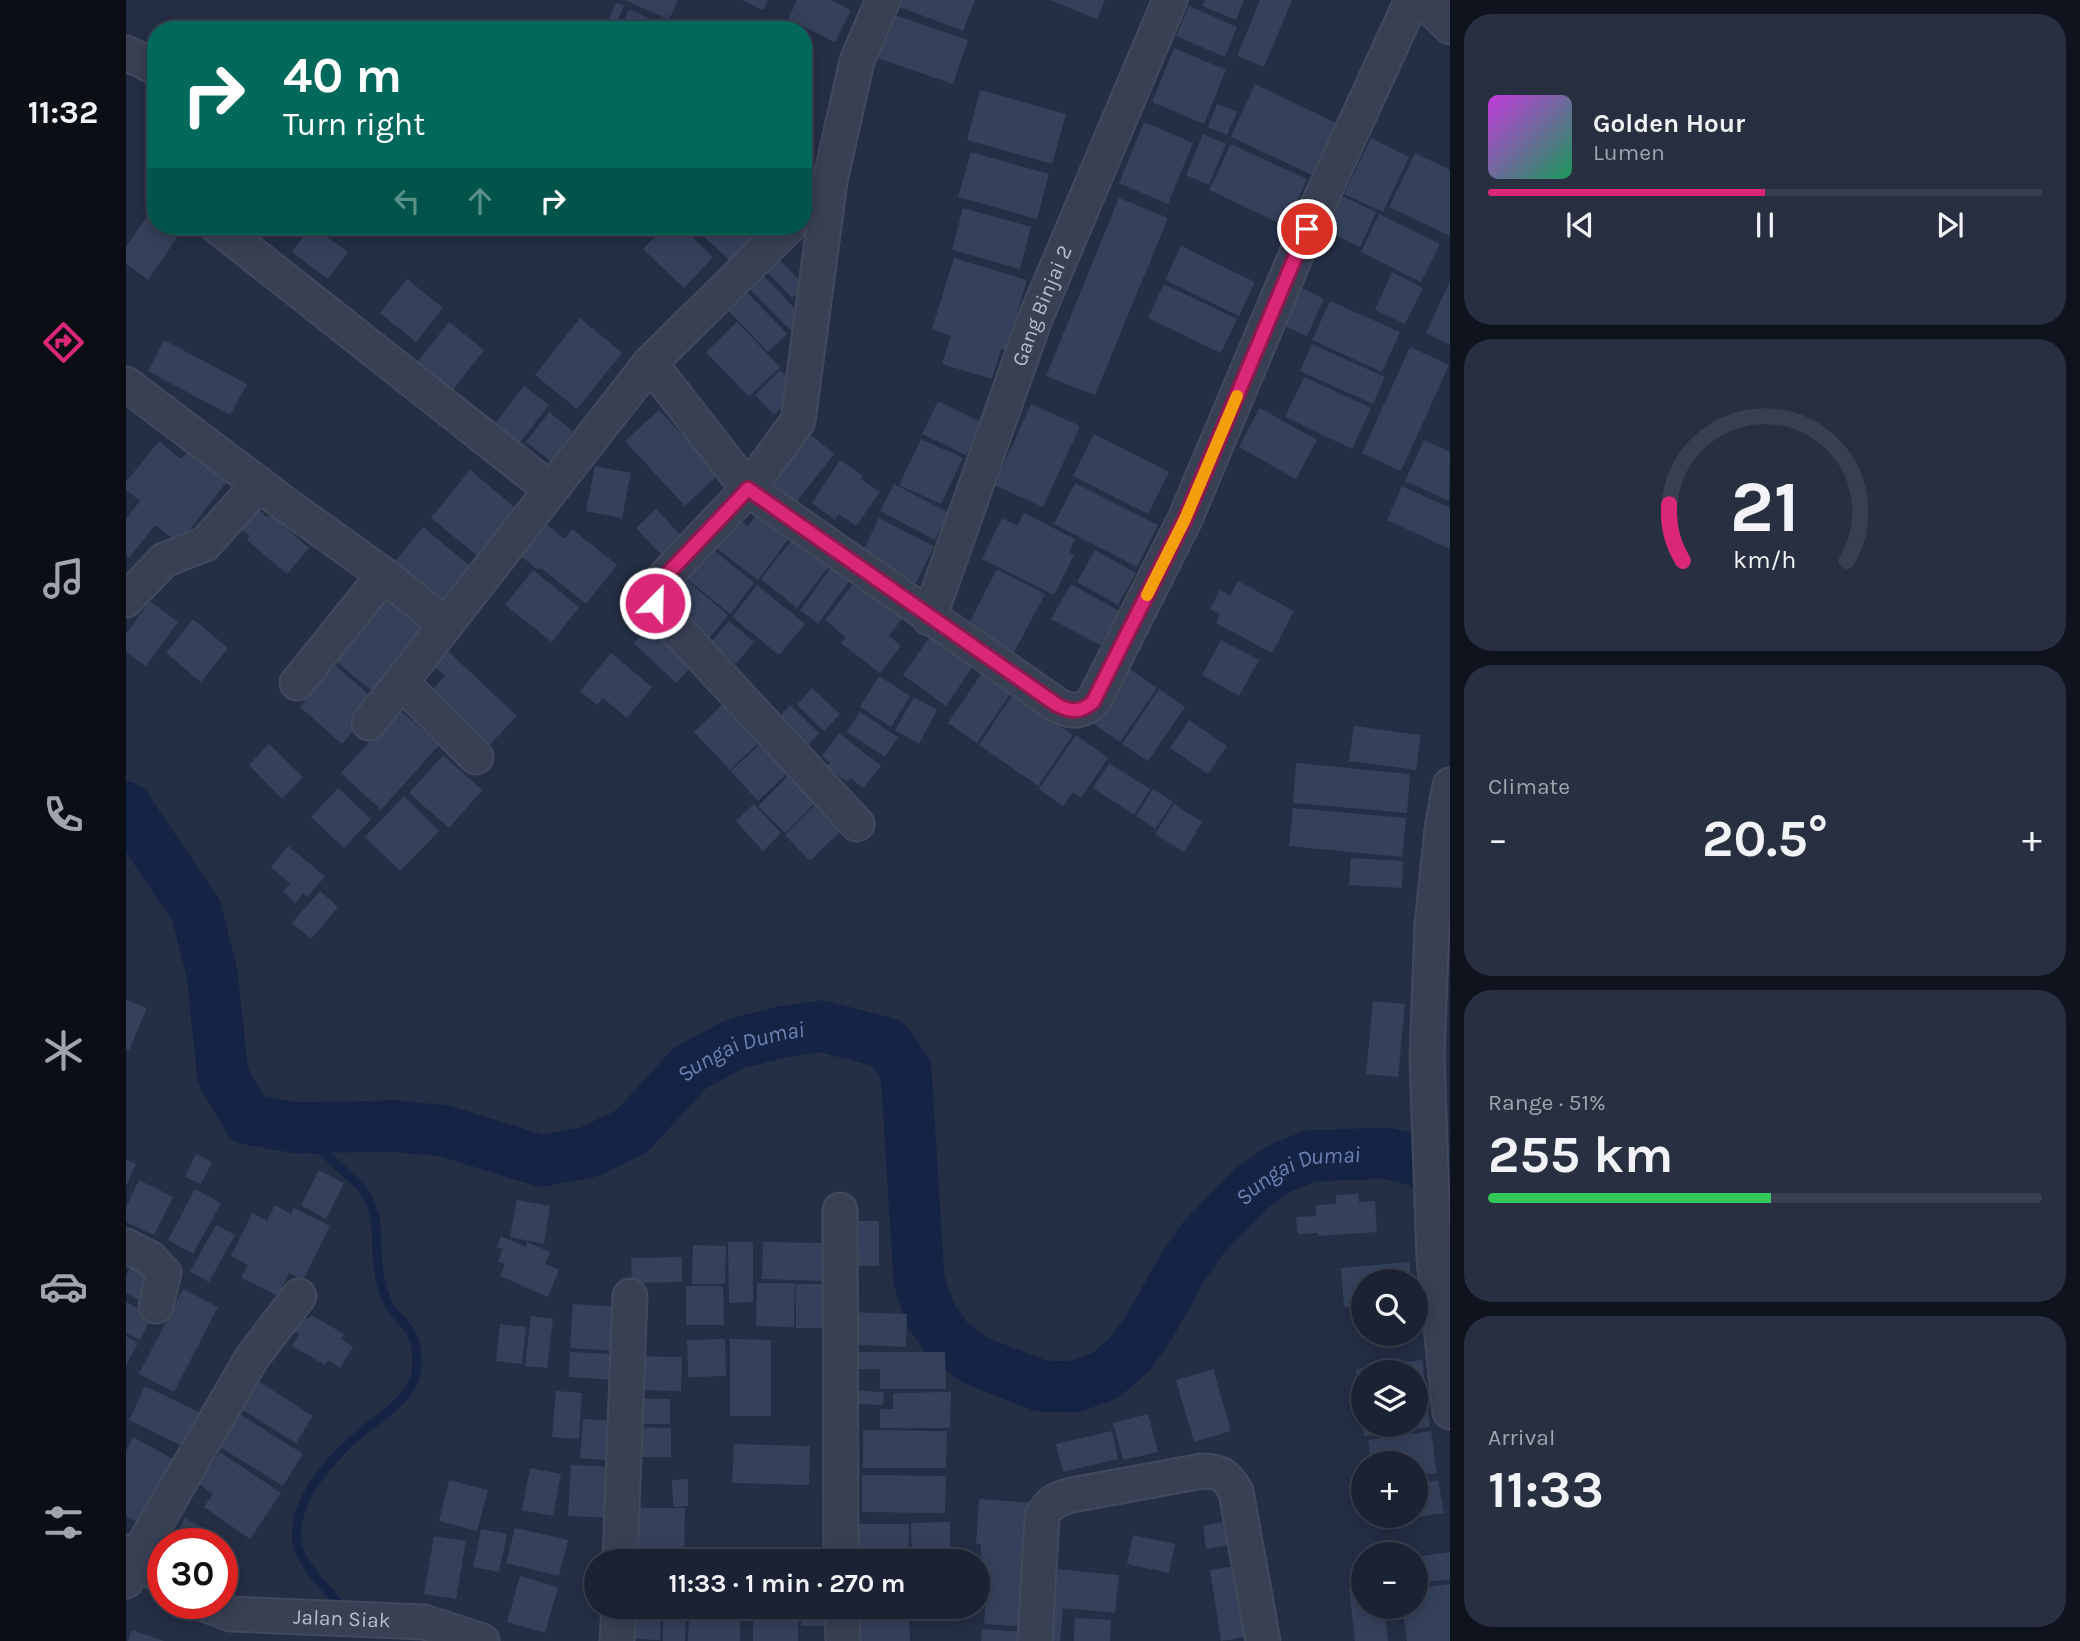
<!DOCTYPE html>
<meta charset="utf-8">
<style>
:root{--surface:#1b2234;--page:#282f40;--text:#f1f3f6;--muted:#a0a4ac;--line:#393f4f;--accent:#db2777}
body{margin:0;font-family:Karla,sans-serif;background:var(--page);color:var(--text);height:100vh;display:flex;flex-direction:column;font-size:26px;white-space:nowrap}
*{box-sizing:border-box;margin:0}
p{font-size:23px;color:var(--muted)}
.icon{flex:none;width:38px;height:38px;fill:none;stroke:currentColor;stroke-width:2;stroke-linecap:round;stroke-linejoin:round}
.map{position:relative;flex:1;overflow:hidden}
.sheet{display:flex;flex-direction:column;gap:14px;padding:14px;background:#0f131d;width:630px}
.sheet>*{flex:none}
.top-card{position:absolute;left:21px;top:21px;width:665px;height:214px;border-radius:28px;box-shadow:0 4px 18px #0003,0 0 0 2px var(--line);background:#00695c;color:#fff;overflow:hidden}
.fabs{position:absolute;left:1225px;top:1269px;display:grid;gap:14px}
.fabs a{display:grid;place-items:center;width:77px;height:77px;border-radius:50%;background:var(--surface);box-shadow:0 4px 18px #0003,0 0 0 2px var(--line);font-size:35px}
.speed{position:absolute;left:21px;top:1528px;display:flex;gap:14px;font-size:35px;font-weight:700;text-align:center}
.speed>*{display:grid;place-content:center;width:91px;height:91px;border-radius:50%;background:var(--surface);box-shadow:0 4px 18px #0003,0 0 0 2px var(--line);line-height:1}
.speed .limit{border:10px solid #d22;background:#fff;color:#111}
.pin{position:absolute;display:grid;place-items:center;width:60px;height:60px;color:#fff;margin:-30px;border:4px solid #fff;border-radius:50%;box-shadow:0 2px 7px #0007}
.me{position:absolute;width:77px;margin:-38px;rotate:23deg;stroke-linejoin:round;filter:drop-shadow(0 0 5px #0008)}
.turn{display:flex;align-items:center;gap:24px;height:147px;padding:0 21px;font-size:32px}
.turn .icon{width:91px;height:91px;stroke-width:2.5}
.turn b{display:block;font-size:49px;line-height:60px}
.lanes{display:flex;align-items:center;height:66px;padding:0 21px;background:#0003;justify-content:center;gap:35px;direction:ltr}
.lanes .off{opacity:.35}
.big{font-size:52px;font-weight:700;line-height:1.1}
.sheet .widget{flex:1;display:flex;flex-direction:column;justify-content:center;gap:10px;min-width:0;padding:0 24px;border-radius:28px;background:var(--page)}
.sheet .dial{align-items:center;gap:0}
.dial svg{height:182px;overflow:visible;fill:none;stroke:var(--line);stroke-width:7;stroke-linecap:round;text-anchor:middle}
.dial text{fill:var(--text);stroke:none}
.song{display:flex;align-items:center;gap:21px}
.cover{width:84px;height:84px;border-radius:10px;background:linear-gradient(135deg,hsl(290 70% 55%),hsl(150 70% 35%))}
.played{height:7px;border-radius:4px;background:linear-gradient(90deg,var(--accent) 50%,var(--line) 50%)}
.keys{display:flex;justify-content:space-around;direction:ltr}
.heat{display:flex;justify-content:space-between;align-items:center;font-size:38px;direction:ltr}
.charge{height:10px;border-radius:5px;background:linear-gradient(90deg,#34c759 51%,var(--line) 0)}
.trip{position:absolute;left:458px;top:1549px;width:406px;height:70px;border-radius:35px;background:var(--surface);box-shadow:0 4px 18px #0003,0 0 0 2px var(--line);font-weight:700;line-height:70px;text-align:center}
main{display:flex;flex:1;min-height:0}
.dock{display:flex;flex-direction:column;width:126px;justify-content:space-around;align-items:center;background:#0b0e15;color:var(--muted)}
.dock .icon{width:49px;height:49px}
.dock .current{color:var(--accent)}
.dock b{font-size:32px;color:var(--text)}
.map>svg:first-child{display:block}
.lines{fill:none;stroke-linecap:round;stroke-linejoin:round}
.stream{stroke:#152344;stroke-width:9}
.river{stroke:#152344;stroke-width:51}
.building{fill:#35415b}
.minor-casing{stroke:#42495d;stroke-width:37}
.minor{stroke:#384054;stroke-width:33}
.route-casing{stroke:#8e194d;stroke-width:18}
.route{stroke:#db2777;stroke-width:12}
.slow{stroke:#f59e0b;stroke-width:12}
.labels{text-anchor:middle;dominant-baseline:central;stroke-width:7;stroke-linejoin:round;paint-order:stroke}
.street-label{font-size:21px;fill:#b6bcce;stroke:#1d2539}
.water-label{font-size:23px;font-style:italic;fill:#6b81b0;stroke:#1d2539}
</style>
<main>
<nav class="dock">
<b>11:32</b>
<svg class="icon current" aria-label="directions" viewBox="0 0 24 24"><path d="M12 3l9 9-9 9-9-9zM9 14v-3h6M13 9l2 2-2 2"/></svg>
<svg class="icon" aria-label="music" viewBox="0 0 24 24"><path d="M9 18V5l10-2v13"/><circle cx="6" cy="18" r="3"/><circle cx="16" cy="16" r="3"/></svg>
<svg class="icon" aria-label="phone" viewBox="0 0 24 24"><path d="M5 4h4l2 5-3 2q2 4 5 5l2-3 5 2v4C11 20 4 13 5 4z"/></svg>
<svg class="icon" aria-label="climate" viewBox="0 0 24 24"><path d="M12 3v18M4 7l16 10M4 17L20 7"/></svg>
<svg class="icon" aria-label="car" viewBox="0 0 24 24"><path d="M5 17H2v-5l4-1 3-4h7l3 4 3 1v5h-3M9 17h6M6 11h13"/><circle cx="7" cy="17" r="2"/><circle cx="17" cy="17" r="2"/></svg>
<svg class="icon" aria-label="filters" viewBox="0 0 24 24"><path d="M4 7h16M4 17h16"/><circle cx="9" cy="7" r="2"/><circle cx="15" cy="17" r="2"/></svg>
</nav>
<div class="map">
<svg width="1324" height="1641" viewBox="0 0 1324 1641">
<rect width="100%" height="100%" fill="#242e45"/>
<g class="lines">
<path class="stream" d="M171 1128 234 1186C260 1220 245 1246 255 1282 257 1291 260 1300 264 1307 271 1317 283 1326 287 1337 291 1345 292 1365 290 1374 284 1398 259 1414 241 1428 208 1454 162 1502 172 1547 177 1567 206 1594 219 1611"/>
<path class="river" id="s1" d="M0 807 70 910 86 973 97 1076 122 1119 171 1128 268 1126 319 1131 415 1161 463 1152 506 1131 564 1068 609 1044 656 1032 695 1026 761 1043 780 1070 793 1280 804 1314 823 1341 851 1361 915 1386 948 1387 980 1375 1006 1352 1025 1324 1058 1265 1078 1237 1126 1188 1153 1169 1184 1156 1260 1153 1293 1161 1324 1183"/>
</g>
<path class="building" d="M499 0H552L543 20Z
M616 0H642L637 10Z
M671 0H705L725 10 709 42 662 19Z
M774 0H849L837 31 771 6Z
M924 0H979L971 19Z
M1079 0H1118L1110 20 1076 6Z
M1134 0H1166L1138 67 1111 56Z
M490 3 498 6 489 26 481 22Z
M1063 6 1111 27 1099 57 1050 36Z
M503 9 548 30H493Z
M766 14 842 40 827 84 751 58Z
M1048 48 1100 70 1078 124 1026 102Z
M1129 84 1210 123 1186 175 1105 137Z
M854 90 940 114 926 164 841 140Z
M1091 104 1111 112 1101 135 1082 127Z
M1018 122 1067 143 1042 204 993 183Z
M1077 134 1100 144 1083 185 1060 175Z
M1245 138 1283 157 1257 212 1218 194Z
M1105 144 1181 179 1159 226 1083 190Z
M845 152 923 174 911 219 832 197Z
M1289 153 1324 170V236L1263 207Z
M677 159 695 176 677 195Z
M1216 196 1250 212 1234 247 1199 230Z
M993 198 1042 218 969 395 920 376Z
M30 203V226H59L22 280 0 264V247Z
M837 208 905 227 894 269 826 250Z
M1253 214 1314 244 1295 282 1235 252Z
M185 226 222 252 202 279 166 252Z
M540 226H555L587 257 558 288 517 249Z
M567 226H613L629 241 607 264Z
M617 226H649L633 242Z
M1055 246 1129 282 1113 316 1039 280Z
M650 256 679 286 666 298 638 269Z
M828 258 901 280 880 350 875 349 866 379 816 364 825 336 806 329Z
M634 272 678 318 665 331 620 285Z
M1266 272 1297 288 1279 324 1249 310Z
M281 279 317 308 290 342 254 313Z
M1324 281V345L1300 333Z
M1038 284 1111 319 1095 353 1022 318Z
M1176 288 1198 299 1181 336 1159 326Z
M618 289 661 334 642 352 599 307Z
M1204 301 1274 332 1256 372 1186 340Z
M454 318 496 353 451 409 409 375Z
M323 322 358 350 322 396 287 368Z
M611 322 654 367 623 397 580 352Z
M38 340 121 384 104 415 22 371Z
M1186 344 1259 377 1247 404 1174 371Z
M1284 347 1323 365 1275 471 1236 453Z
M654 370 673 390 648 415 629 395Z
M1178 377 1245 408 1226 449 1159 417Z
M398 386 423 405 391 446 367 426Z
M812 401 855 422 840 455 796 434Z
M905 404 954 426 917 507 868 485Z
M1134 408 1191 440 1170 479 1113 447Z
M533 410 593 474 559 506 499 441Z
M423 412 447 431 424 461 400 442Z
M678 429 708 454 668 505 638 481Z
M968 434 1043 472 1022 514 947 476Z
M795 439 837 458 815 504 773 485Z
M1298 440 1324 452 1323 501 1279 481Z
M33 441 55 459 63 449 102 480 53 544 29 525 3 558 0 555V519L14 501 0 490V482Z
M714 460 737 476 735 479 754 492 730 526 713 514 709 520 686 503Z
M469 466 505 473 496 518 460 511Z
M344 470 397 514 359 562 305 518Z
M949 483 1032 525 1011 567 928 524Z
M768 484 823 513 809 540 754 511Z
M1276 486 1324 508V549L1261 520Z
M130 507 141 517 144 514 183 548 161 574 121 540 124 536 113 527Z
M636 507 668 532 632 580 590 548 611 519 622 526Z
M530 509 560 541 540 560 510 528Z
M898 513 949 539 943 552 948 555 928 595 856 559 876 518 891 526Z
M753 518 808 546 790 583 735 556Z
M420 524 438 539 446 529 491 565 460 604 415 568 412 570 395 556Z
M297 527 349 570 314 612 263 569Z
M672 532 707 561 671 608 635 579Z
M583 546 628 583 604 614 558 576Z
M969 550 1010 573 992 605 951 582Z
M707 565 725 579 692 624 674 610Z
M871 569 919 594 887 654 840 629Z
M407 570 453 607 426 642 379 605Z
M557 577 602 615 582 640 537 602Z
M730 580 777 617 763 636 775 646 754 673 715 643 720 637 699 620Z
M1112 581 1168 611 1146 653 1090 623 1094 614 1084 609 1094 590 1104 596Z
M945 584 993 611 974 645 925 619Z
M631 585 679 624 653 655 606 617Z
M257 596 303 632 252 696 207 659Z
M24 601 52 622 20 666 0 652V634Z
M531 618 574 657 550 683 508 643Z
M67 619 102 648 75 682 40 653Z
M603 621 628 642 610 664 585 642Z
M807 632 850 662 820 706 777 675Z
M1095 640 1133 660 1113 696 1076 675Z
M322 651 391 716 356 753 304 692 319 676 308 666Z
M485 653 526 687 501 718 477 698 471 705 454 691Z
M198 663 206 670 209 665 251 702 216 744 174 707 179 701 171 694Z
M1002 668 1031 688 994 742 965 722Z
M856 673 885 693 851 743 822 723Z
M753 676 784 696 765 727 734 707Z
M686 688 714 714 698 731 671 705Z
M1033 689 1059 707 1022 761 996 744Z
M887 694 947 735 912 786 853 745Z
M788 697 811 710 793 744 769 730Z
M603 698 639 737 604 770 568 732Z
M664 705 693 733 680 747 651 719Z
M273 709 313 745 255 810 215 773Z
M734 712 772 737 759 757 721 732Z
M1063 720 1101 746 1082 774 1044 748Z
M1228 726 1295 735 1290 770 1223 761Z
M713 733 755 766 737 788 724 778 721 782 701 767 704 763 696 756Z
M950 735 982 758 955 798 947 792 937 806 913 789Z
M643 736 670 765 632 801 605 771Z
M143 744 177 777 156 799 123 765Z
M317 755 356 790 323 828 283 793Z
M983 763 1024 789 1008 815 967 788Z
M1170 763 1284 774 1281 813 1167 803Z
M671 767 698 794 659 833 632 806Z
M212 788 245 819 218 848 185 817Z
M1027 789 1047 802 1029 829 1010 816Z
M699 795 725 821 684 861 659 835Z
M278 796 313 831 274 871 239 837Z
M628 804 655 833 637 851 610 821Z
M1048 804 1076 822 1058 852 1029 834Z
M1167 808 1280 818 1276 857 1163 846Z
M162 846 199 876 182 897 177 893 170 903 157 892 164 883 145 867Z
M1225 858 1277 861 1276 888 1223 885Z
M194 891 212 907 185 939 166 923Z
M0 1000 21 1008 3 1050 0 1049Z
M1247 1001 1279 1004 1272 1077 1240 1074Z
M70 1154 86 1162 75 1184 59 1177Z
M0 1159 10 1164 0 1186Z
M193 1170 218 1183 200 1219 175 1205Z
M13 1180 47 1197 28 1235 0 1222V1208Z
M69 1189 95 1203 67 1254 42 1240Z
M1232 1194 1233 1202 1249 1201 1251 1232 1192 1236V1233L1172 1234 1170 1217 1190 1216V1205L1210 1204V1195Z
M391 1200 424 1206 418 1244 384 1237Z
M149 1205 165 1214 168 1208 204 1226 177 1280 163 1273 152 1296 115 1278 122 1265 105 1256 126 1213 141 1221Z
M724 1221H753V1266H724Z
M90 1225 109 1235 83 1282 64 1272Z
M375 1236 400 1247 401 1242 424 1252 419 1264 433 1270 422 1297 374 1276 379 1264 372 1262 377 1249 371 1247Z
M602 1242H627V1302L603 1303Z
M637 1242 699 1243V1281L636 1279Z
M567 1245 600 1246 599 1284H566Z
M556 1257V1282L506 1283 505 1258Z
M1284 1262 1285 1281H1237V1306L1218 1307 1215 1268Z
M4 1268 26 1280 15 1301 0 1293V1275Z
M631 1283H669L668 1327 630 1326Z
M670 1284H706V1328H670Z
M560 1286H597L598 1325H560Z
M57 1289 92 1307 48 1392 13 1374Z
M0 1302 26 1316 14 1340 0 1333Z
M447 1304 494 1307 491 1351 444 1348Z
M721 1312 781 1314 780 1347 720 1344Z
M176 1315 182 1319 185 1315 218 1334 215 1339 227 1347 214 1368 202 1360 199 1365 166 1346 173 1334 166 1330Z
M405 1316 427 1319 421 1368 399 1366Z
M374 1324 400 1327 396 1364 370 1361Z
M0 1336 12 1343 0 1366Z
M599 1339 600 1376 562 1377 561 1340Z
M604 1339 645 1340V1416H604Z
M444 1352 489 1354 488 1380 443 1377Z
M726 1352H819L820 1389H754V1369H726Z
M507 1356 556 1357 555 1391 506 1390Z
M1296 1360 1304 1427 1238 1436 1236 1424H1290V1372H1237L1236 1418 1230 1369Z
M1087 1369 1105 1431 1068 1442 1050 1380Z
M132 1381 187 1416 170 1443 115 1409Z
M19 1386 74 1413 58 1447 3 1420Z
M430 1391 456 1393 453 1439 426 1437Z
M733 1391 758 1392 757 1405 733 1404Z
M825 1392 824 1428H754V1409H767V1393Z
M506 1399H544V1424H506Z
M109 1411 177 1454 157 1486 89 1444Z
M1022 1414 1032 1452 997 1460 987 1423Z
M457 1419 491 1421 489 1461 454 1458Z
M506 1427 545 1428V1457H505Z
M737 1430 821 1431 820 1468H737Z
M986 1431 992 1459 937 1472 930 1444Z
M1305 1431 1311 1473 1290 1476V1463H1245L1242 1440Z
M7 1437 49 1460 12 1523 0 1516V1451Z
M608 1444 684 1446 683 1485 606 1483Z
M94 1452 155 1493 124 1539 78 1507 87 1494 73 1484Z
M445 1465 490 1467 487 1518 442 1516Z
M404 1468 435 1474 427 1516 396 1510Z
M736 1475 820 1476 819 1513 736 1512Z
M562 1479V1506L547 1507 546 1480Z
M323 1480 362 1490 351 1531 313 1521Z
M1312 1480 1318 1513 1286 1518 1287 1523 1257 1528 1255 1516H1290V1484Z
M853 1499 910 1503 902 1627 858 1624 861 1585H853L855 1544H850Z
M505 1508H559L558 1561H536V1555H504Z
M59 1518 79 1530 72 1544H46Z
M1108 1520 1112 1543 1080 1549 1077 1526Z
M824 1522V1561H786L785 1523Z
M729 1524H783L782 1561H729Z
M389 1528 442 1540 433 1576 380 1563Z
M355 1529 381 1534 373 1572 347 1567Z
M1007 1535 1049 1544 1043 1573 1001 1564Z
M308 1536 340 1541 330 1599 298 1594Z
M628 1550 678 1551V1561H628Z
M1324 1552V1579L1290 1583V1557Z
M1121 1564 1132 1635 1095 1641 1084 1570Z
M919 1568 993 1575 989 1613 937 1608 934 1641H913Z
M394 1576 432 1587 419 1633 381 1622Z
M1324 1584V1641H1281L1276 1606H1290V1588Z
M1237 1587V1606H1258L1262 1641H1229L1223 1589Z
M496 1606H534V1610H496Z
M537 1606H560L559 1641H537Z
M579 1606H624V1613H614V1641H562L563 1618H579Z
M627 1606H672V1641H627Z
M675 1606H699V1626H675Z
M725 1606H785V1612H725Z
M506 1612H535L534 1640 505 1639Z
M783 1616 784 1641H731V1617Z
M949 1618 985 1620 984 1641H948Z
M856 1629 901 1632 900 1641H855Z
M6 1630 38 1641H2Z"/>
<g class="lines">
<g class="minor-casing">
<g id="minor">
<path d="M1297 0 1324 27"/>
<path d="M0 53 29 67"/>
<path d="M91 226 424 489"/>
<path d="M524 363 622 489 931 705C945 712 954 713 967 702L1059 519 1181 229 1286 0"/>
<path d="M0 384 159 504 258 575 320 625"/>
<path d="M0 600 38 560 79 544 133 484"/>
<path id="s2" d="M803 618 909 319 1044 0"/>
<path d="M275 682 350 757"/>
<path d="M171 683 258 575"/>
<path d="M243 723 524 363 663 226"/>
<path d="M1324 785 1316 829 1306 925 1301 1056 1308 1259 1324 1412"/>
<path d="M731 824 530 607C526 595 528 588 537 579L622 489 672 421 704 181 731 61 757 0"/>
<path d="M714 1210 715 1561"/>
<path d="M0 1246 24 1258 38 1273 30 1306"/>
<path d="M0 1552 37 1578"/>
<path d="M494 1561 504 1296"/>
<path d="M0 1581 9 1560 125 1359 173 1296"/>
<path id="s3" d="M76 1603 105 1614 298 1622 356 1641"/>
<path d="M716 1606 717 1641"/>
<path d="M491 1641 493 1606"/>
<path d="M909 1641 916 1517C923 1502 931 1499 946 1495L1076 1471C1095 1471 1101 1476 1110 1492L1137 1641"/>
</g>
</g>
<use href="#minor" class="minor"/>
</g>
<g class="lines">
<g class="route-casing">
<path id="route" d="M529 603 527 596 530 586 622 489 931 705C945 712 954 713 967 702L1059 519 1181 229"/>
</g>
<use href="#route" class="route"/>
<path class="slow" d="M1021 595 1059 519 1111 396"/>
</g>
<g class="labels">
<g class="street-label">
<text stroke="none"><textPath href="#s2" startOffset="332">Gang Binjai 2</textPath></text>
<text stroke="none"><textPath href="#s3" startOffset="142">Jalan Siak</textPath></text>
</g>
<g class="water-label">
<text stroke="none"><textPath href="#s1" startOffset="878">Sungai Dumai</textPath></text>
<text stroke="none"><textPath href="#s1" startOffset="1802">Sungai Dumai</textPath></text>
</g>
</g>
</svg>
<div class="fabs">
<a><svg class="icon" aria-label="search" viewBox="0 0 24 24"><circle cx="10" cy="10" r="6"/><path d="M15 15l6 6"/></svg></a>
<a><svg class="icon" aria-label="layers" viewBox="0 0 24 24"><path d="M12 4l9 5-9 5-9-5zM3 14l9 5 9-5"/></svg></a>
<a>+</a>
<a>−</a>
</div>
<div class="speed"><div class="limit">30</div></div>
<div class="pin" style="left:1181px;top:229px;background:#d93025"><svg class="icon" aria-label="arrive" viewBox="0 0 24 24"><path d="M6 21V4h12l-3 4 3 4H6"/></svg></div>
<svg class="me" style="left:529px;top:603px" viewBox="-20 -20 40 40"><circle r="17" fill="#db2777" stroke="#fff" stroke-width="3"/><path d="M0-11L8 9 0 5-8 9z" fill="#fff"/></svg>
<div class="trip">11:33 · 1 min · 270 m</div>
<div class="top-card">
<div class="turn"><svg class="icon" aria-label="right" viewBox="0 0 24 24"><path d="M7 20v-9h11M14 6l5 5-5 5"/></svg><div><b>40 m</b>Turn right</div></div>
<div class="lanes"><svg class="icon off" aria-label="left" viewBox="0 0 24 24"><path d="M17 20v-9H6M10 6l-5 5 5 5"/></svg><svg class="icon off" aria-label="ahead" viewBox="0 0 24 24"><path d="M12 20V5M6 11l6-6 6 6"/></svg><svg class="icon" aria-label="right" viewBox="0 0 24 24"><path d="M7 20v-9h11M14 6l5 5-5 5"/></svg></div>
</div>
</div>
<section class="sheet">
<div class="widget">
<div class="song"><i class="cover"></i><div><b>Golden Hour</b><p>Lumen</p></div></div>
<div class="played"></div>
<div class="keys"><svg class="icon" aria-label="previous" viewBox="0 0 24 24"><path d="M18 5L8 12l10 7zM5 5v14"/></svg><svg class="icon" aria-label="pause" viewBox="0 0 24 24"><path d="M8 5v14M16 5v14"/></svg><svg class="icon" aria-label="next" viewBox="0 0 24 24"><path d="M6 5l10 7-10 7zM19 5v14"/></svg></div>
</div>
<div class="widget dial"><svg viewBox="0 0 100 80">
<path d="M14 69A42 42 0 1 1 86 69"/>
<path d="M14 69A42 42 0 0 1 8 44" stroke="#db2777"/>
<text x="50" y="56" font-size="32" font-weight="700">21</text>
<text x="50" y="72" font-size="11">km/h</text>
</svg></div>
<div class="widget"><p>Climate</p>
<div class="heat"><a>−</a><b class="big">20.5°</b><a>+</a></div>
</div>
<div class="widget"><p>Range · 51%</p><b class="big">255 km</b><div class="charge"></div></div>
<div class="widget"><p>Arrival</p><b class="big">11:33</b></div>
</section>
</main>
